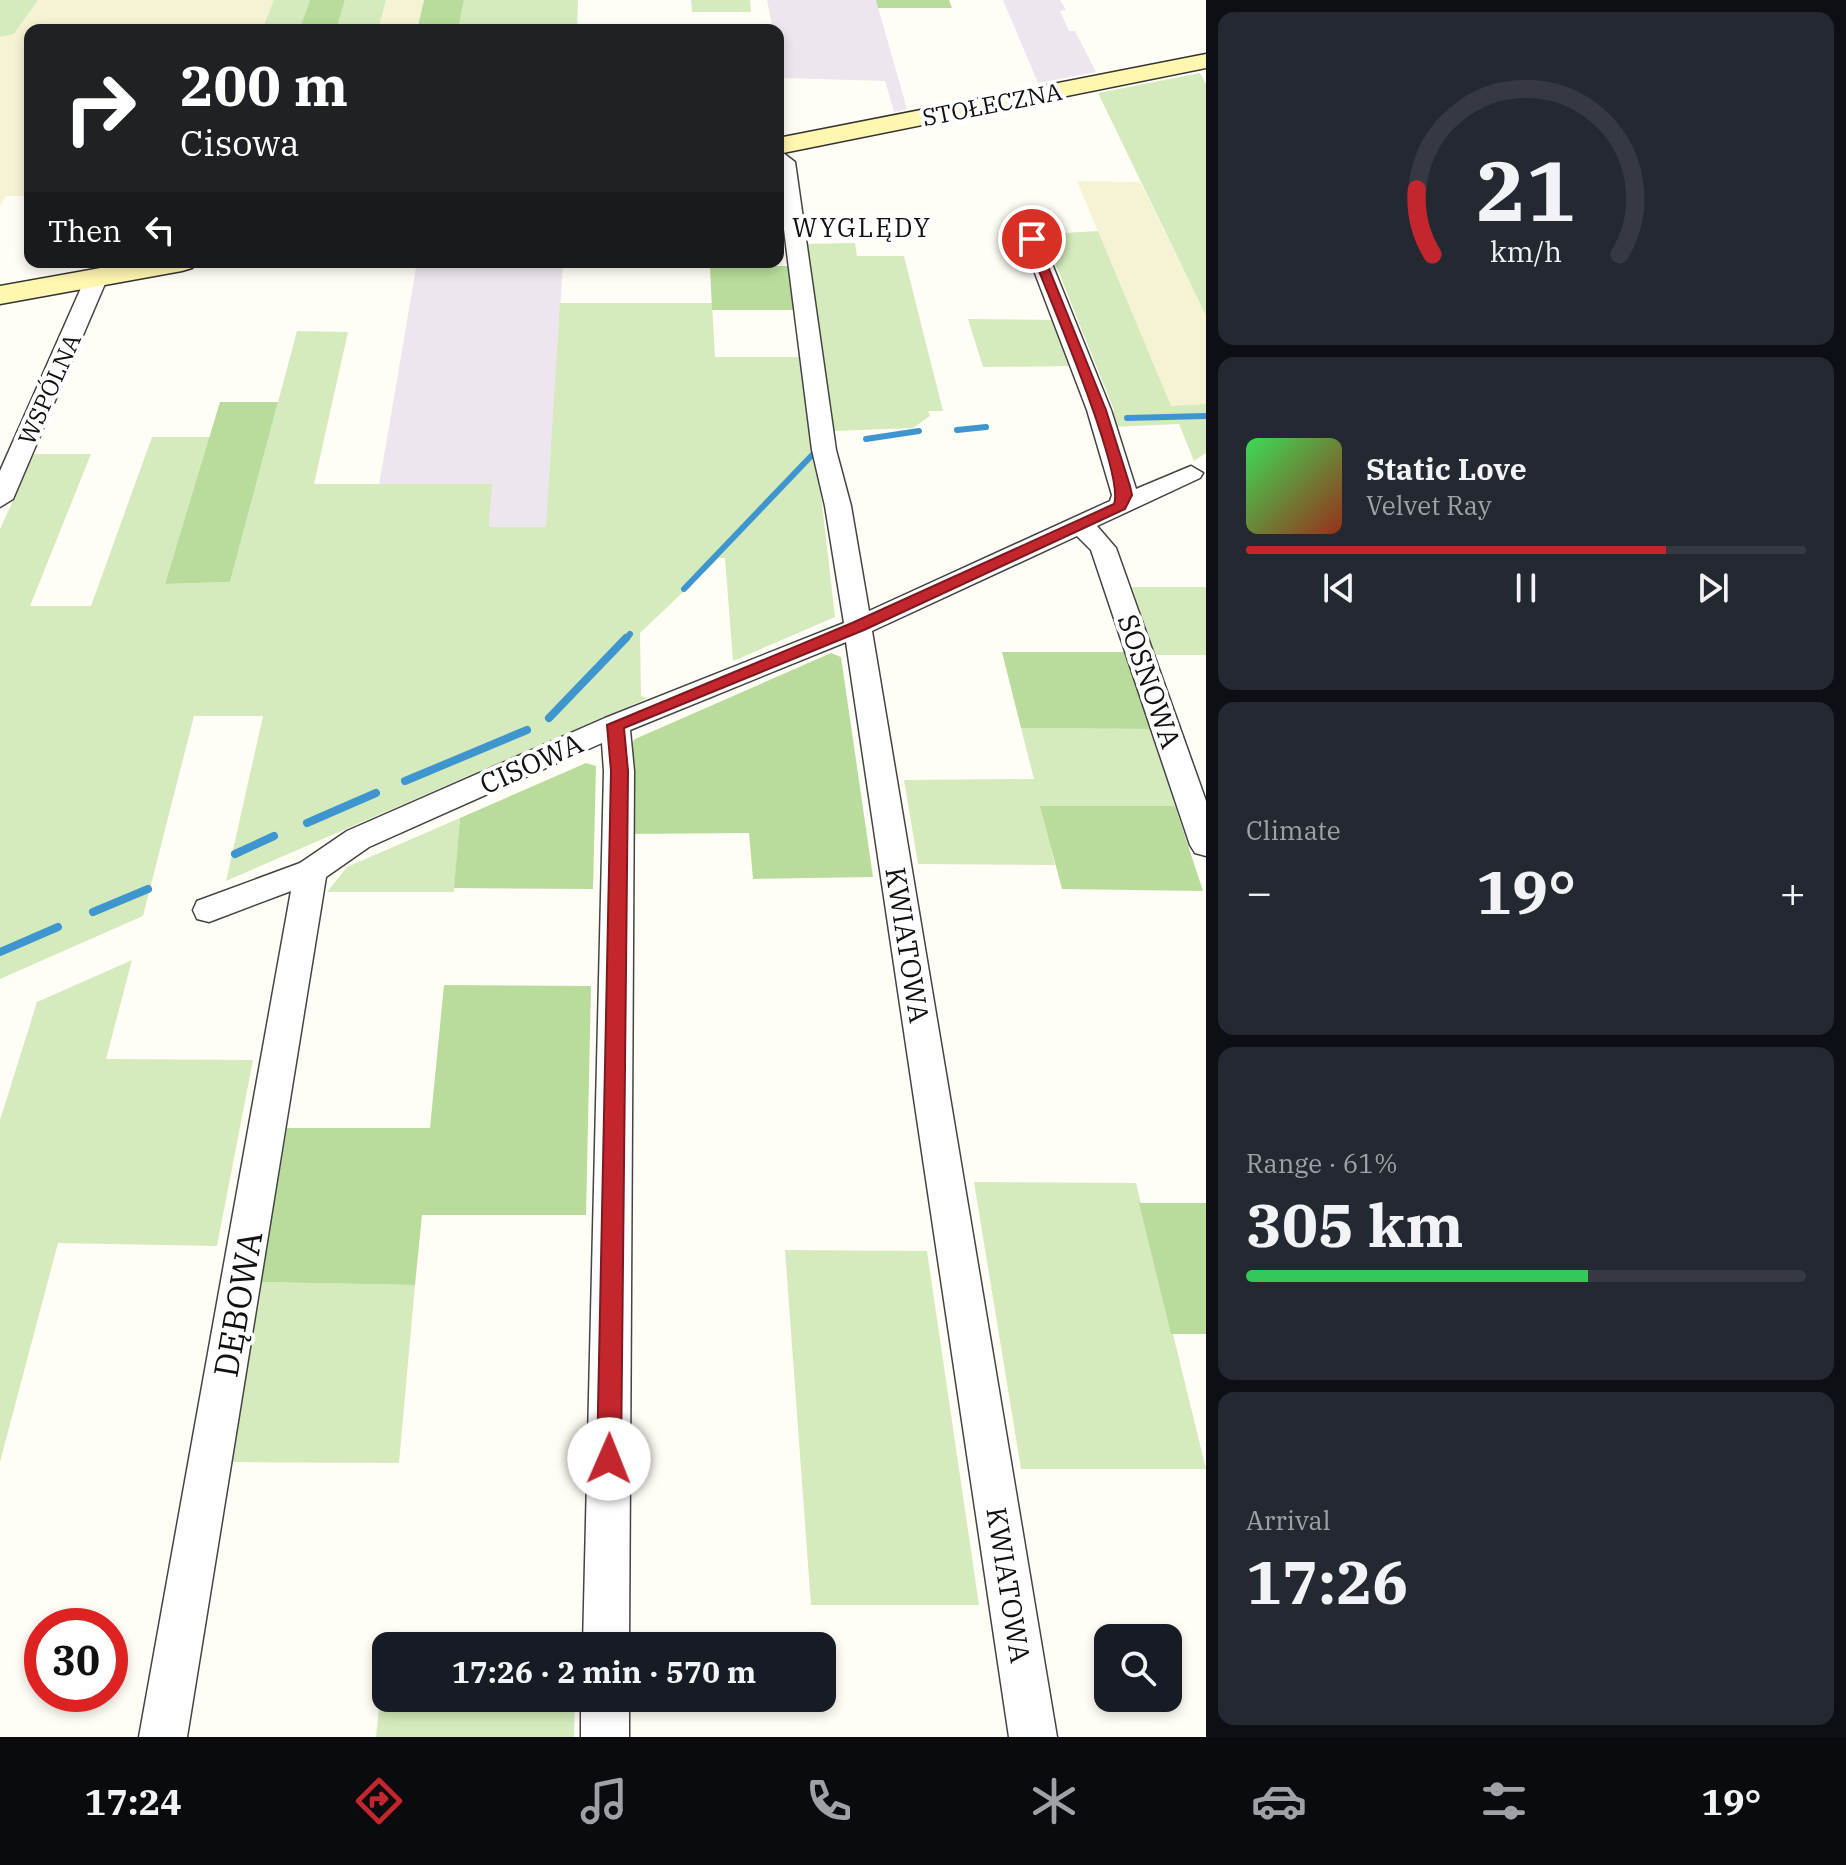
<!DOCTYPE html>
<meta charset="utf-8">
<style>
:root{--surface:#171b24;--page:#242831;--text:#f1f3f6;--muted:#9ea1a6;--line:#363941;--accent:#c4262e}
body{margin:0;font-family:"IBM Plex Serif",serif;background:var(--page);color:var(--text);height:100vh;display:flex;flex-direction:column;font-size:30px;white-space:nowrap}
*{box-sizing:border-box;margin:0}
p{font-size:26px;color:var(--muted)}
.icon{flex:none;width:44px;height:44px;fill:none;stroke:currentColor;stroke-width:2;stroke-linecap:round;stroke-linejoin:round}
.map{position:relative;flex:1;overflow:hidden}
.sheet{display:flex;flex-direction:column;gap:12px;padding:12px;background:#0d0f14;width:640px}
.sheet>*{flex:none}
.hud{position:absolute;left:24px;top:24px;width:760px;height:244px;border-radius:16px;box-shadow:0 4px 12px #0003;background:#202124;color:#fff;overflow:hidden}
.buttons{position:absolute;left:1094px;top:1624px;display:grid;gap:16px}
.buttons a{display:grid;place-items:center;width:88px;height:88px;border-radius:16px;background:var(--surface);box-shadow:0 4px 12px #0003;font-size:40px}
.speed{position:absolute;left:24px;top:1608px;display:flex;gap:16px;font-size:40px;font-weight:700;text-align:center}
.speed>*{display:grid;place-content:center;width:104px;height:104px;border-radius:50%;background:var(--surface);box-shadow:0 4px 12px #0003;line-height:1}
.speed .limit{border:12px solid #d22;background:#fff;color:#111}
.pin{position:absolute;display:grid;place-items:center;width:68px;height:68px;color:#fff;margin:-34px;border:4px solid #fff;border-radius:50%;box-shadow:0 2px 8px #0007}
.me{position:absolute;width:88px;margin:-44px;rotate:1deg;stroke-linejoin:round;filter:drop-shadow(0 0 6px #0008)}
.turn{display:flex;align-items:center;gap:28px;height:168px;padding:0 24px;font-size:36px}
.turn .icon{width:104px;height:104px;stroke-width:2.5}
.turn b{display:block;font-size:56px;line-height:68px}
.then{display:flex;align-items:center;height:76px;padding:0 24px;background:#0003;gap:16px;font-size:30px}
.big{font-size:60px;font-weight:700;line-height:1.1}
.sheet .tile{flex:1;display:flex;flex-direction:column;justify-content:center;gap:12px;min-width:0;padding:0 28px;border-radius:16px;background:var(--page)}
.sheet .dial{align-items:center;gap:0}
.dial svg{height:208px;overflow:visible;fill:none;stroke:var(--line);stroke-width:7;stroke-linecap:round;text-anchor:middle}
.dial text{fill:var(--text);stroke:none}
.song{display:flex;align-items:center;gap:24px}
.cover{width:96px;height:96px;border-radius:12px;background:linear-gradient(135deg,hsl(130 70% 55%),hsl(10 70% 35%))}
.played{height:8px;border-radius:4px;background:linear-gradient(90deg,var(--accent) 75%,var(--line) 75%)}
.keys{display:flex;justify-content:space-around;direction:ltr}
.heat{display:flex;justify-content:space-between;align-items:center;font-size:44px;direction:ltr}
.charge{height:12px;border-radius:6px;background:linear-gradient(90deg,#34c759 61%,var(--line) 0)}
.trip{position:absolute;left:372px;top:1632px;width:464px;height:80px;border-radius:16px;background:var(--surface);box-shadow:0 4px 12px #0003;font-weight:700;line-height:80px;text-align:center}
.tab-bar{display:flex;height:128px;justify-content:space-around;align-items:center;background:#090b0e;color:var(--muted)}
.tab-bar .icon{width:56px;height:56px}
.tab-bar .on{color:var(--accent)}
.tab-bar b{font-size:36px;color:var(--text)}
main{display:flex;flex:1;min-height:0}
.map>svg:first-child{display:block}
.industrial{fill:#eee6ef}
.farmland{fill:#f6f3d4}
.green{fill:#d5ebbd}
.forest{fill:#b9dc9c}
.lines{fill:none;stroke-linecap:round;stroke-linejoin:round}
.stream-far1{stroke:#3f96cf;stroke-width:6}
.stream{stroke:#3f96cf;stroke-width:8}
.street-casing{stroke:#444;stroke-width:3}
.secondary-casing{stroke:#333;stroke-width:3}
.street{fill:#fff;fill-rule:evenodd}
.secondary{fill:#fff6b0;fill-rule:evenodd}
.route{fill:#c4262e;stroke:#7f191e;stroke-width:2}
.labels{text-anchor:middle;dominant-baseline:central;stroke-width:8;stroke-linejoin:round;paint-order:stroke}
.far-street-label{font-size:24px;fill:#111;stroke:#fff}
.far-quarter-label{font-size:26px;letter-spacing:2px;fill:#111;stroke:#fff}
.street-label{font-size:28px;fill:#111;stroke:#fff}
.near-street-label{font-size:34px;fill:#111;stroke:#fff}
</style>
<main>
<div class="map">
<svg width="1206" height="1737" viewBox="0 0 1206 1737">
<rect width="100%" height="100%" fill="#fffdf5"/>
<path class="industrial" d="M767 0H876L907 109 894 112 885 81 782 78 778 30H773Z
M1003 0H1060L1066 10 1060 11 1069 31H1075L1096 72 1038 83Z
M417 262H563L547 527H489L491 484 379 485Z"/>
<path class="farmland" d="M38 0H274L262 30H30V196H6L0 206V37L14 34Z
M386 0H424L417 30H378Z
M1077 181 1140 182 1206 316V404L1171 407Z"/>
<path class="green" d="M0 0H38L14 34 0 37Z
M274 0H310L299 30H262Z
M345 0H386L378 30H336Z
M464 0H578L577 30H458Z
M691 0H750L751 12H692Z
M1200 73 1206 84V316L1098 93Z
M1098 231 1171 406 1206 404V453L1194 461 1179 424 1113 427 1110 418 1114 410 1051 253 1054 248 1048 234Z
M855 243 857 256H904L943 411H928L930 416 913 428 833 431 805 244Z
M560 303H712L715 357H800L816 452 835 617 733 661 725 558H719L640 633 641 696 648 698 226 881 263 716H194L143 916 0 979V529L34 454H91L30 606H91L152 437H210L165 584 230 582 297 331 348 332 314 484H492L489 527H546Z
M968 319 1055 320 1073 366 983 367Z
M1132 587H1206V655H1155Z
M1021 728 1150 729 1175 806H1041L1055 865 918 864 904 780 1034 779Z
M460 818 454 892H327L347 867Z
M132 960 106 1059 253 1060 217 1246 58 1243 0 1462V1120L37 1002Z
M974 1182 1136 1183 1206 1469H1021Z
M785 1250 927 1251 979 1605H811Z
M261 1282 415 1285 399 1463 231 1462Z
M381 1689 386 1690V1698H575L574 1737H376Z"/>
<path class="forest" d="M310 0H345L336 30H299Z
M424 0H464L458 30H417Z
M876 0H949L952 8H878Z
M710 266H788L794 310H712Z
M220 402H278L230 582 165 584Z
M1002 652H1125L1150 729 1021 728Z
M831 653 841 657 873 877 753 879 749 833 625 834V753L635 739Z
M586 763 596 766 593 889 454 888 460 818Z
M1040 806H1175L1203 891 1062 889Z
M444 985 591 986 586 1215H422L415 1285 261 1282 287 1128H430Z
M1139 1203H1206V1334H1171Z"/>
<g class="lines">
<path class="stream-far1" d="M1127 418 1206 416
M957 430 986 427
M866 439 919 431
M684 589 816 451
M625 640 630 634"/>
<path class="stream" d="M549 718 626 638
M405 781 527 730
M307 823 376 793
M235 854 274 836
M93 912 148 889
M0 952 58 927"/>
<g class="street-casing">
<path id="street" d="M778 149 795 162 836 450 851 506 869 611 1110 501 1112 495 1087 410 1022 239 1025 235H1039L1042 239 1111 410 1136 489 1191 466 1203 473 1200 478 1097 526 1116 548 1206 801V856L1195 853 1190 845 1091 550 1077 536 872 631 1057 1737H1009L846 642 630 730 634 771 629 1646H583L604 771 602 743 369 847 326 877 187 1737H139L291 891 209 922 197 919 193 910 197 901 300 863 347 831 605 718 844 623 825 506 812 450 778 182Z
M96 273 107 279 13 499 0 507V471L85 279Z
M581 1698H629V1737H581Z"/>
</g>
<g class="secondary-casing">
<path id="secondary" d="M1206 54V68L778 154V138Z
M134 262H196L192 268 182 271 0 304V286Z"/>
</g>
<use href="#street" class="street"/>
<use href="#secondary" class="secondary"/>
</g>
<path class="route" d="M1032 236 1037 239 1106 410 1130 486 1132 495 1125 509 864 630 624 728 628 771 621 1459 617 1467 609 1470 600 1467 597 1459 611 771 607 725 852 623 1114 504C1126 473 1042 281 1026 239Z"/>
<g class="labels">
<g class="far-street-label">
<text transform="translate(992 104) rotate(-11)">STOŁECZNA</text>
<text transform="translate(49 389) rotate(-66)">WSPÓLNA</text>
</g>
<g class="far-quarter-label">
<text x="862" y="227">WYGLĘDY</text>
</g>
<g class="street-label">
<text transform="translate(1150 681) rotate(71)">SOSNOWA</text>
<text transform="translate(531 763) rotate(-24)">CISOWA</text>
<text transform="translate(908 945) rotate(81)">KWIATOWA</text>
<text transform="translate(1009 1585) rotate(81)">KWIATOWA</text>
</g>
<g class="near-street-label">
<text transform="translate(237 1304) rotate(-80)">DĘBOWA</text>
</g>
</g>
</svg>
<div class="buttons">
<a><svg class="icon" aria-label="search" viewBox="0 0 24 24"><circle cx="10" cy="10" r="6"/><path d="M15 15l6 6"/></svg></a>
</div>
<div class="speed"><div class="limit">30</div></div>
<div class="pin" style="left:1032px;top:239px;background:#d93025"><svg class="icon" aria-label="arrive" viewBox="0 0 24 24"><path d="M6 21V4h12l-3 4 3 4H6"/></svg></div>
<svg class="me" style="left:609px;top:1459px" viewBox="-20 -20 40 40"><circle r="19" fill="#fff"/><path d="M0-13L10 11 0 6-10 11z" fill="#c4262e"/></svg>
<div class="trip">17:26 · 2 min · 570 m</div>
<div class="hud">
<div class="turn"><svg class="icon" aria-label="right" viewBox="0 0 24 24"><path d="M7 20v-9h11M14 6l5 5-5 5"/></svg><div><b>200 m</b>Cisowa</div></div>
<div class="then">Then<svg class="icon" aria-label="left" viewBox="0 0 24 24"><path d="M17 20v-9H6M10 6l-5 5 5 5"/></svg></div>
</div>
</div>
<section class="sheet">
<div class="tile dial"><svg viewBox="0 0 100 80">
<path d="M14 69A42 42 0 1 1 86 69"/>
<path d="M14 69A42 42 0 0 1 8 44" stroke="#c4262e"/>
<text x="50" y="56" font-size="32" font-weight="700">21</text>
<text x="50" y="72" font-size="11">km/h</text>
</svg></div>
<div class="tile">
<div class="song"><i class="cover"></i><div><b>Static Love</b><p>Velvet Ray</p></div></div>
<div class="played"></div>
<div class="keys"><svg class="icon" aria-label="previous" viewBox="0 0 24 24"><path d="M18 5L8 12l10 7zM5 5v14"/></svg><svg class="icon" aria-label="pause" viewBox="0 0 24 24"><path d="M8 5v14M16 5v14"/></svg><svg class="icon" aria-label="next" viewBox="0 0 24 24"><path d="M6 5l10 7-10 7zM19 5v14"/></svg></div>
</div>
<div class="tile"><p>Climate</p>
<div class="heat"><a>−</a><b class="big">19°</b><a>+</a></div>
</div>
<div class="tile"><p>Range · 61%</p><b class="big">305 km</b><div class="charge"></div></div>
<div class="tile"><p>Arrival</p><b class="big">17:26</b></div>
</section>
</main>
<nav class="tab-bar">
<b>17:24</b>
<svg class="icon on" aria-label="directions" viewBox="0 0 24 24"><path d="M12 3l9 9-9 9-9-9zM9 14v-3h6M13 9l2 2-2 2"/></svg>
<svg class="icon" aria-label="music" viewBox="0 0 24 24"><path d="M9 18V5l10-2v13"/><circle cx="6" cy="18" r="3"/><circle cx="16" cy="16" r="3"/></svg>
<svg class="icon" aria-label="phone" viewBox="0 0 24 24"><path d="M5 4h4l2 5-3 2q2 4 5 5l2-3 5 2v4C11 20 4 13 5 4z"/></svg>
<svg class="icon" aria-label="climate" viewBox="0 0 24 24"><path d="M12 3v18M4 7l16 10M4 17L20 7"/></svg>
<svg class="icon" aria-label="car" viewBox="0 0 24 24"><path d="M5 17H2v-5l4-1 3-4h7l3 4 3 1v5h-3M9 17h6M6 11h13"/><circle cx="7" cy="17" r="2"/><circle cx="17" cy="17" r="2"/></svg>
<svg class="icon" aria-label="filters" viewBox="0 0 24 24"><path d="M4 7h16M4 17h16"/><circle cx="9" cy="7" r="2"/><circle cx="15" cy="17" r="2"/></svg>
<b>19°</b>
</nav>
